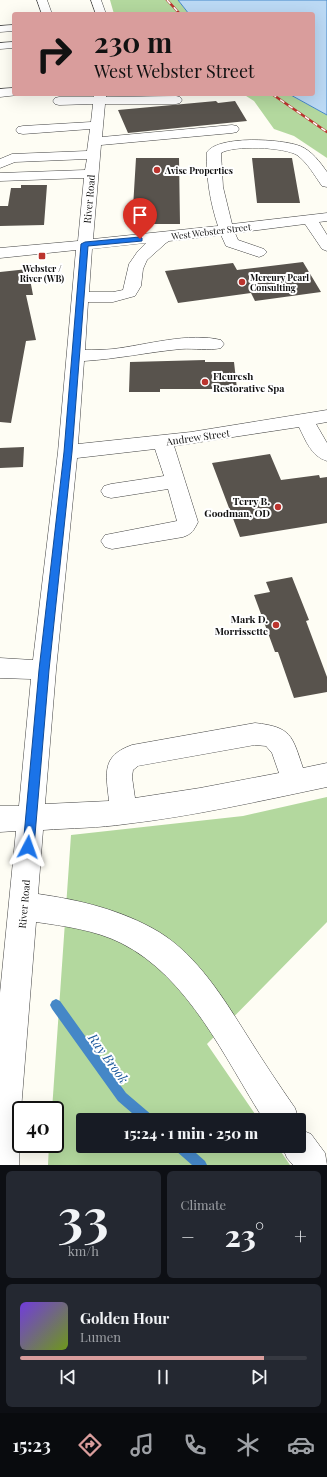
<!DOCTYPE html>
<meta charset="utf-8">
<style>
:root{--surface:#171b24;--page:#242831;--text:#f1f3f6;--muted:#9ea1a6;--line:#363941;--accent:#d99d9c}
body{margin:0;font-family:"Playfair Display",serif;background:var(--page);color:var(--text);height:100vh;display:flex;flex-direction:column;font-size:15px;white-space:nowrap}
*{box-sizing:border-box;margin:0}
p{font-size:13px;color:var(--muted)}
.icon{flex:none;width:22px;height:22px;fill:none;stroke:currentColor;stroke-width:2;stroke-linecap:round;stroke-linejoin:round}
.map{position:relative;height:1165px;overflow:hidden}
.panel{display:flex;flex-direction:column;gap:6px;padding:6px;background:#0d0f14;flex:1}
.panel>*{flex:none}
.hud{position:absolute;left:12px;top:12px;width:303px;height:84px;border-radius:4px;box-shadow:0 4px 16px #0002;background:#d99d9c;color:#111;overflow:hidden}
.speed{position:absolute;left:12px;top:1101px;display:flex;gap:8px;font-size:20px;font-weight:700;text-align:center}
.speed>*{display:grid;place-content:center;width:52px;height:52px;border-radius:50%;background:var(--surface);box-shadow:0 4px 16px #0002;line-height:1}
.speed .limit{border:2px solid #111;border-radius:6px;background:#fff;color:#111}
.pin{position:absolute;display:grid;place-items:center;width:34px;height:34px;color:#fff;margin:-41px -17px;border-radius:50% 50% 50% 0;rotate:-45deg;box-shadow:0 0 4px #0007}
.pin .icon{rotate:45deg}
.me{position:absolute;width:44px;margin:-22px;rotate:4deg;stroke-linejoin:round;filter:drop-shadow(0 0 3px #0008)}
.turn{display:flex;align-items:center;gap:14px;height:84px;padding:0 16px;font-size:18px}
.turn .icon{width:52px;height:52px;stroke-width:2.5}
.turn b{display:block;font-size:28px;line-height:34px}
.big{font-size:30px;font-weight:800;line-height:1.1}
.panel .widget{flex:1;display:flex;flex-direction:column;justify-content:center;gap:6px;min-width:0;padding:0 14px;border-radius:6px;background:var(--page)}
.panel .dial{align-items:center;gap:0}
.dial b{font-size:52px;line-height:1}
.song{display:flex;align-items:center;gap:12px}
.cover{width:48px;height:48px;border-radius:6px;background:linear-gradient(135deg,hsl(260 70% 55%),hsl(80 70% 35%))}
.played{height:4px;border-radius:2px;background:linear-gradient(90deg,var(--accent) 85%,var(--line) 85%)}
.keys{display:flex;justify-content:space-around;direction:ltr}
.heat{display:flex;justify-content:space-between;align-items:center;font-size:22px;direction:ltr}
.panel .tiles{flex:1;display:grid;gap:6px;grid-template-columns:1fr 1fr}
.widget:last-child{grid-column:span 2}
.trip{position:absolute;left:76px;top:1113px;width:230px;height:40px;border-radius:4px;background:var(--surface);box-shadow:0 4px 16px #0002;font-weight:800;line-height:40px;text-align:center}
.tab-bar{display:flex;height:64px;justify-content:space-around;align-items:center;background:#090b0e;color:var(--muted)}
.tab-bar .icon{width:28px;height:28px}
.tab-bar .active{color:var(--accent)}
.tab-bar b{font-size:18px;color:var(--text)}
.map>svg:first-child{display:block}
.forest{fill:#b3d89e}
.water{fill:#bbd9f4;stroke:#4587c7}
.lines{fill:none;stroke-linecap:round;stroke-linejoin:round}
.stream{fill:#4587c7;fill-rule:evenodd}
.building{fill:#58534d}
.minor-casing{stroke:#434343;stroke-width:1}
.minor{fill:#fff;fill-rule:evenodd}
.rail-casing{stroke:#bb342e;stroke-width:2.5}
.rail{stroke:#fff;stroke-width:1.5;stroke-dasharray:5;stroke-linecap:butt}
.route{fill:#1a73e8;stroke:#114b97}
.poi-dot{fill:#bb342e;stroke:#fff;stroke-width:1.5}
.labels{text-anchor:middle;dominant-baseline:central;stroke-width:4;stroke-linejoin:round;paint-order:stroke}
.far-poi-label{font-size:9px;font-weight:bold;fill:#101010;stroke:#fff;text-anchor:start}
.far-street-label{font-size:9px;fill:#101010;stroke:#fff}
.street-label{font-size:10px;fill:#101010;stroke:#fff}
.poi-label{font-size:10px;font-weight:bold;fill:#101010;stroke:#fff;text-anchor:end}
.near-water-label{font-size:13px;font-style:italic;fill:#1e5a9d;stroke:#fff}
</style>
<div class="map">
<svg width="327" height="1165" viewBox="0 0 327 1165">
<rect width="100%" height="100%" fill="#fefdf4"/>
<path class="forest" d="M110 0H178L189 14H114Z
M243 94H289L327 115V158L294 136 274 129 254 101Z
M327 797V922L207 1044 259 1120H83V1146H277L290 1165H48L49 1144H55V1110H52L71 835 243 816Z"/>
<path class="water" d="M178 0H327V115L289 94H313V14H189Z"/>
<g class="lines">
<path class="stream" d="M56 999 60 1001 126 1093 153 1116 155 1120H140L118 1101 52 1009 50 1005 52 1001Z
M173 1146H188L205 1161 207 1165H192L175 1150Z"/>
</g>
<path class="building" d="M216 101 218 103 235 101 247 121 128 133 118 110Z
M136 158H179L180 224H132Z
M252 158H292L300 203H257Z
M21 185H47L44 225 0 226V206H8L11 188H21Z
M303 262 321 292 255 301 251 293 178 303 165 271 233 263 237 270Z
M28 269 33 295H26L36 340 26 341 11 423 0 422V272Z
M205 360V362H234L237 389H160V392H129L130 362Z
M24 447 23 467 0 468V448Z
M270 454 281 480 319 475 320 478 327 477V523L240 537 212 463Z
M292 577 309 620 306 621 327 677V692L294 698 278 652H275L254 595 270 592 266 582Z"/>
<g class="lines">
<g class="minor-casing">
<path id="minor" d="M37 0H47L52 14H42Z
M91 0H101L106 14H96Z
M14 25V31L0 32V26Z
M14 42V48L0 49V43Z
M14 88V94L18 95 0 97V89Z
M94 94H106V97L176 96 180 97 182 100 180 103 176 104H105L102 137 232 125 237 126 239 129 237 132 232 133 101 145 93 239 218 226C210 202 206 177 207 152 219 135 282 139 300 146 312 151 320 162 327 172V187L322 186C314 175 308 163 297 155 284 147 233 145 221 153L223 187 232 224 327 213V221L319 222 327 235V251L322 249 305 224 235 233 238 240 264 249 267 252 264 255 259 257 226 246 221 235 169 241 166 243 147 260 143 269 141 286 135 296 113 302H88L85 350C94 350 104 350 113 349 146 345 189 332 221 340L224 344 221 348C208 351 195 348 181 349 149 352 117 359 84 361L78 444 191 432 327 410V422L316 424 327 443V461C311 456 306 441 299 427L174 446 198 522C194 530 192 534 183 537L112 549 105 547 101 541 105 535 177 521 168 489 111 498 104 496 101 491 104 486 111 484 164 476 155 449 77 458 56 670 45 804 109 801C106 773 101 756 132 745L255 723C292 727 292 736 303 768L327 763V787C260 801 194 816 126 824 99 828 71 828 43 830L38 894C80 900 122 910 159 932 198 956 224 999 248 1037 263 1061 279 1085 295 1108L299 1120H264C225 1059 189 977 121 943 95 930 64 926 36 922L21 1110 19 1165H0V993L16 831 0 832V806H19L31 679 0 678V658L33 660 58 452 76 250 0 258V248L78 241 84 178 0 181V173L85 170 87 159 15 162 0 168V159L12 154 87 151 90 129 23 134 18 133 16 130 18 127 23 126 91 122 93 104 59 105 55 104 53 101 55 98 59 97H94ZM146 243 138 251 129 264 123 290 113 292H89L92 249ZM255 745 266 746 272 753 279 773 200 788 135 798 132 777 133 770 138 766Z
M299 1129 311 1134 325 1153 327 1165H293L287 1158 282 1146H299Z"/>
</g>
<use href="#minor" class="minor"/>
<g class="rail-casing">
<path id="rail" d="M167 0 180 14
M272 94 327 132"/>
</g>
<use href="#rail" class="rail"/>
</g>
<path class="route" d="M140 237 142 238V241L88 246 72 452 49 670 34 847 32 851 28 853 24 851 23 847 39 670 64 452 81 244 85 242Z"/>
<g class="poi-dot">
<circle cx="157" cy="170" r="4"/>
<rect x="38" y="252" width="8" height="8" rx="2"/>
<circle cx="242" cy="282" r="4"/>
<circle cx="205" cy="382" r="4"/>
<circle cx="278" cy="507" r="4"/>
<circle cx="276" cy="625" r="4"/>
</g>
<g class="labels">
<g class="far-poi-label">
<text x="165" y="170">Avise Properties</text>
<text x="42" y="268" text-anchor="middle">Webster /<tspan x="42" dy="10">River (WB)</tspan></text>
<text x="250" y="277">Mercury Pearl<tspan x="250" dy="10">Consulting</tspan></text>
</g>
<g class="far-street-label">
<text transform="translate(211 231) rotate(-7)">West Webster Street</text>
</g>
<g class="street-label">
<text transform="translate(89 199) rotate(-85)">River Road</text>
<text transform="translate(198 437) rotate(-8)">Andrew Street</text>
<text transform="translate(24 904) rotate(-85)">River Road</text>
</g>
<g class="poi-label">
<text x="213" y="376" text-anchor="start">Fleuresh<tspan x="213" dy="12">Restorative Spa</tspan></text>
<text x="270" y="501">Terry B.<tspan x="270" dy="12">Goodman, OD</tspan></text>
<text x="268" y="619">Mark D.<tspan x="268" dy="12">Morrissette</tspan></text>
</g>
<g class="near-water-label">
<text transform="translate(109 1058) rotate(54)">Ray Brook</text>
</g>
</g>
</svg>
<div class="speed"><div class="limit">40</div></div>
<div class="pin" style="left:140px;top:239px;background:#d93025"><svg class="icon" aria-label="arrive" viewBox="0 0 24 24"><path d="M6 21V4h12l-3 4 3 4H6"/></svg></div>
<svg class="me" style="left:28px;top:847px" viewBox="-20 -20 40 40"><path d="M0-17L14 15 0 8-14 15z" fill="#1a73e8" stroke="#fff" stroke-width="4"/></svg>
<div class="trip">15:24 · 1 min · 250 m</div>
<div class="hud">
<div class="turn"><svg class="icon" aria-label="right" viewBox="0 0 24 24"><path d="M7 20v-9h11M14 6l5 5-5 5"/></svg><div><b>230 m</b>West Webster Street</div></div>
</div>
</div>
<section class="panel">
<div class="tiles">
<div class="widget dial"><b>33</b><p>km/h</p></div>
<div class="widget"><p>Climate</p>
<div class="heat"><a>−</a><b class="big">23°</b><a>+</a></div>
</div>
<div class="widget">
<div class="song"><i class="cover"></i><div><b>Golden Hour</b><p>Lumen</p></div></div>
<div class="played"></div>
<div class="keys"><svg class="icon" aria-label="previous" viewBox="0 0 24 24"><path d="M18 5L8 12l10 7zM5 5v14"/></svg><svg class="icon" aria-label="pause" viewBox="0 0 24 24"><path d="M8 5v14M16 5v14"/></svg><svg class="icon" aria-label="next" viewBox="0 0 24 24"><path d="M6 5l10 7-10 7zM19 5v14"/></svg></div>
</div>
</div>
</section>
<nav class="tab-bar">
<b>15:23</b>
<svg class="icon active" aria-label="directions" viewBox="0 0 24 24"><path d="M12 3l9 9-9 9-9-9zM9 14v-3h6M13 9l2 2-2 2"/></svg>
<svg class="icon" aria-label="music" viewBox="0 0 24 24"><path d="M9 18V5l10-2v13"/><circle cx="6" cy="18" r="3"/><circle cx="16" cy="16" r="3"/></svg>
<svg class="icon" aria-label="phone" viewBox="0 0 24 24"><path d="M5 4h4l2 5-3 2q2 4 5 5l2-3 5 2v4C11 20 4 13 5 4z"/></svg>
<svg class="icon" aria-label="climate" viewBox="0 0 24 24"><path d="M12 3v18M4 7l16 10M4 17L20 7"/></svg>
<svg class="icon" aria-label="car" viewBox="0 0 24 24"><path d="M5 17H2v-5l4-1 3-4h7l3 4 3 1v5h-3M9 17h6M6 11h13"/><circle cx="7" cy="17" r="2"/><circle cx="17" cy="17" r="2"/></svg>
</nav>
